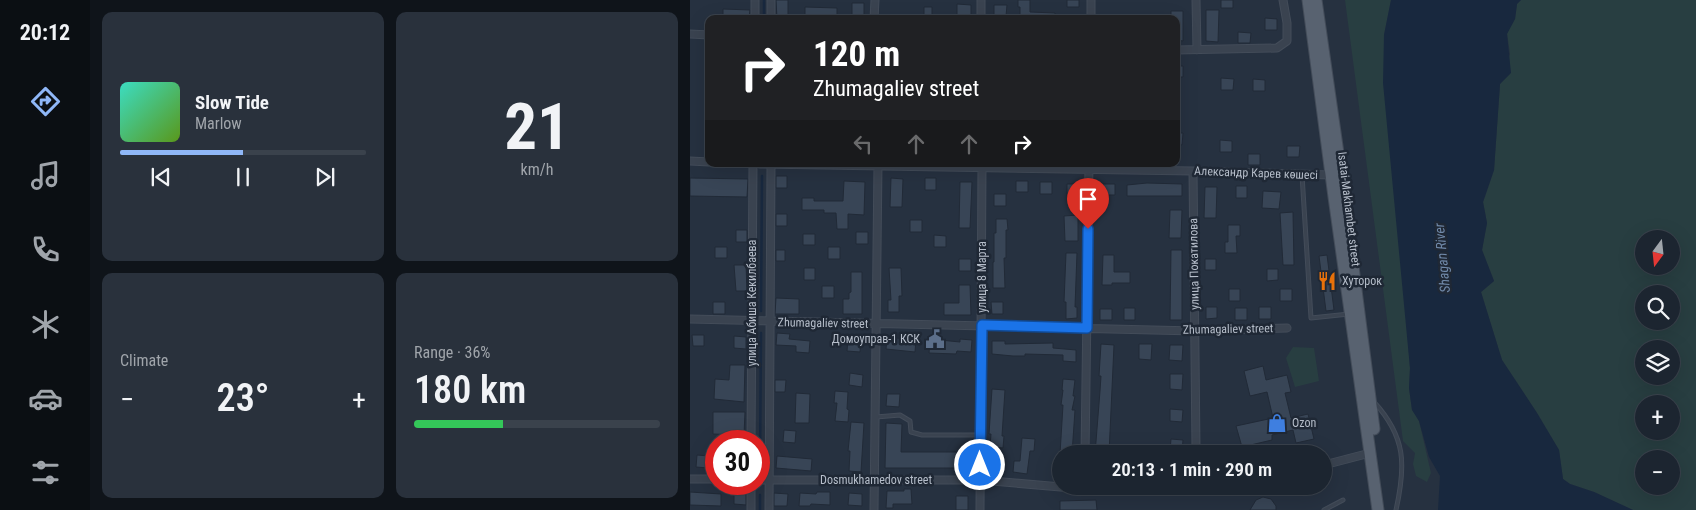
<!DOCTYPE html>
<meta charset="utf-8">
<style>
:root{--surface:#1c2530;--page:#29313c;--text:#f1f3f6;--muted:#a0a5ab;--line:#3a424c;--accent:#8fb7f7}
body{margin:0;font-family:"Roboto Condensed",sans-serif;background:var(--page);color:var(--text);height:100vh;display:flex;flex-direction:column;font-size:19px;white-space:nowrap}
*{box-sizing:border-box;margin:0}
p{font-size:16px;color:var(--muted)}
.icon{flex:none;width:28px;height:28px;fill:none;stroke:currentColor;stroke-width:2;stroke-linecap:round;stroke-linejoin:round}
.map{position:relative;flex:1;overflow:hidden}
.sheet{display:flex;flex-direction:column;gap:12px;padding:12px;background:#0f141a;width:600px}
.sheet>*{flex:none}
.hud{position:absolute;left:15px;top:15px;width:475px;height:152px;border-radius:10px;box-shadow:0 5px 20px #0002,0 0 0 1px var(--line);background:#202124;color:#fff;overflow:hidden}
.needle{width:32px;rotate:195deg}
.tools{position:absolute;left:945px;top:230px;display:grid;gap:10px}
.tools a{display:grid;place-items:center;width:45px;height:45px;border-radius:50%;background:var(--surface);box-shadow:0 5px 20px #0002,0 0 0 1px var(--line);font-size:25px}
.speed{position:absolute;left:15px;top:430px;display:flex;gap:10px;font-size:25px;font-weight:700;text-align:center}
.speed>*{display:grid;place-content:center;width:65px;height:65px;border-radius:50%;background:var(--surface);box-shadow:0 5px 20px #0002,0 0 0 1px var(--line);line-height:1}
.speed .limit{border:8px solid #d22;background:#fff;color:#111}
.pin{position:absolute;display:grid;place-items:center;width:42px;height:42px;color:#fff;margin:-51px -21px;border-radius:50% 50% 50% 0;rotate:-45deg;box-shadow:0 0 5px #0007}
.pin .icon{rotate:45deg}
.me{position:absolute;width:55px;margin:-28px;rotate:0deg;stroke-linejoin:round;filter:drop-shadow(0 0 4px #0008)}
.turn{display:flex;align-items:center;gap:18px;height:105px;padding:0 25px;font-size:22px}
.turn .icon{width:65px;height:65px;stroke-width:2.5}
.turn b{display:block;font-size:35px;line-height:42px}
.lanes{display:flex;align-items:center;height:48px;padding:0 25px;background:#0003;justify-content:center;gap:25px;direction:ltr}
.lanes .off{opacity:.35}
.big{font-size:38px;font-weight:600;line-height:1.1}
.sheet .widget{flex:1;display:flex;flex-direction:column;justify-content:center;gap:8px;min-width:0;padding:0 18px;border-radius:10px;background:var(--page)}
.sheet .dial{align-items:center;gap:0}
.dial b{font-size:65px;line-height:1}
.song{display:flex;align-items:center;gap:15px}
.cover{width:60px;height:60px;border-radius:8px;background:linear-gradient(135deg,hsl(170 70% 55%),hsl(90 70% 35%))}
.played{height:5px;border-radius:2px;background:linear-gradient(90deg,var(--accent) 50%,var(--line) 50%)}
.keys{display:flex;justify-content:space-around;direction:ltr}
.heat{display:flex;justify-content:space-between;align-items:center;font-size:28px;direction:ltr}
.charge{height:8px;border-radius:4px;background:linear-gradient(90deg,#34c759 36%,var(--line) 0)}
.sheet .tiles{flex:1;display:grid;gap:12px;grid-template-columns:repeat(2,1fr)}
.trip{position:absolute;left:362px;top:445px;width:280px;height:50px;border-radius:25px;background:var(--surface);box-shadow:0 5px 20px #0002,0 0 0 1px var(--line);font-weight:600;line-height:50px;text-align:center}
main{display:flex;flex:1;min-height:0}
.menu{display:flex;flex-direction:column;width:90px;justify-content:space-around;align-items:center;background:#0b0f13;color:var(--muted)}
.menu .icon{width:35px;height:35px}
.menu .current{color:var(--accent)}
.menu b{font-size:22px;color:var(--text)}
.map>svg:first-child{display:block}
.green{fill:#283e41;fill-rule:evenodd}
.water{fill:#18283e}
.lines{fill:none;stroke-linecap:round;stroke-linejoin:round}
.stream{stroke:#18283e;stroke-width:2.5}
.building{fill:#384556;stroke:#212a37}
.service-casing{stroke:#434c59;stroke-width:5}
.minor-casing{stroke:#434c59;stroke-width:9}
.primary-casing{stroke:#434c59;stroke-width:13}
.service{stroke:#3a4350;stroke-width:3}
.minor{stroke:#3a4350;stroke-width:7}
.primary{stroke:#586270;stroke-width:11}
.route-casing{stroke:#114b97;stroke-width:12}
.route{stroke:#1a73e8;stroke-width:9}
.labels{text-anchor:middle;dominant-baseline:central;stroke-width:5;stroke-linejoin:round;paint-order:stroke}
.street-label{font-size:12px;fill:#b6beca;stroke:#1f2835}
.poi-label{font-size:12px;fill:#b6beca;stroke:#1f2835;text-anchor:start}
.water-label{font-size:14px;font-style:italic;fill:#7089a9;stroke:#1f2835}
</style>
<main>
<nav class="menu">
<b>20:12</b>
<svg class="icon current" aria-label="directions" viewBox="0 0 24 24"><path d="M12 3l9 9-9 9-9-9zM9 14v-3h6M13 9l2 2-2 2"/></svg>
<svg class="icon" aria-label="music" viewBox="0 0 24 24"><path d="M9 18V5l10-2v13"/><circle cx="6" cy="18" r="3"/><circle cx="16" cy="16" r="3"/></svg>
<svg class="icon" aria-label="phone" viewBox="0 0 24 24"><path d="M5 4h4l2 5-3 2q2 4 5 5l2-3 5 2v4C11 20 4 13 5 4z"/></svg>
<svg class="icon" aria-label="climate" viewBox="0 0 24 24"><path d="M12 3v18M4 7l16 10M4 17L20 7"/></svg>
<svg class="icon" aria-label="car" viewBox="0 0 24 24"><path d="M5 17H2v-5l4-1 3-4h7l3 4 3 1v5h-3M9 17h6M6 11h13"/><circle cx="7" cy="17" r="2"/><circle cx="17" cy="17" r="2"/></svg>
<svg class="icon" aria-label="filters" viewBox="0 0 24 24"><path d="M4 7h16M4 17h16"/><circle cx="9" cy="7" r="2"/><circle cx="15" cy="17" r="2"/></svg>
</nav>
<section class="sheet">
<div class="tiles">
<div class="widget">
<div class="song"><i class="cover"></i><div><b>Slow Tide</b><p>Marlow</p></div></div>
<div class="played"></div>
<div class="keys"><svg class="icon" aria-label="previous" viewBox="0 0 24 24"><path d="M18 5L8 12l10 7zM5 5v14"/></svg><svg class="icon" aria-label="pause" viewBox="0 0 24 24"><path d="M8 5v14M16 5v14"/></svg><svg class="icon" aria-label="next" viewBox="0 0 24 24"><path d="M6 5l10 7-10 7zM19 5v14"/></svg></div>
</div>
<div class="widget dial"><b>21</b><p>km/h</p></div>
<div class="widget"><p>Climate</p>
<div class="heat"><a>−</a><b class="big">23°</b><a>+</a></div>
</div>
<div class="widget"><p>Range · 36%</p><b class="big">180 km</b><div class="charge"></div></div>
</div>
</section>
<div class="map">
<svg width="1006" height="510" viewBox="0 0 1006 510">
<rect width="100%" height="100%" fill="#263140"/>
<path class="green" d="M655 0H701L694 35 720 368 719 388 722 409 729 421 741 473 737 482 726 476 723 464 725 453 713 441Z
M831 0H1006V510H943L904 492 880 484 873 479 869 450 847 413 812 360 791 292 804 281 792 250 797 223 793 202 804 170 810 84 820 54 817 33 825 19 827 4ZM954 239H981V266H954ZM954 294H981V321H954ZM954 349H981V376H954ZM954 404H981V431H954ZM954 459H981V486H954Z
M603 347 624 348 629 381 605 387 596 358Z"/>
<path class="water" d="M701 0H831L827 4 825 19 817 34 821 73 810 84 804 170 793 202 797 223 792 250 804 281 791 292 812 360 847 413 869 450 873 479 880 484 904 492 943 510H748L750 476 739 457 729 421 722 410 719 388 720 368 693 83 694 35Z"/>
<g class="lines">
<path class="stream" d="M74 19V0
M71 311 72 176
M70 466 71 333
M70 510V495"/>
</g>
<path class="building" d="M86 0H98V19H87Z
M328 0H340V12L365 13V19H330V7H328Z
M377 0H389V7H377Z
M531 0H543V8H531Z
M162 3H174V19H162Z
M267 4 281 5V17H267Z
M304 5H317L316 16H304Z
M115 7 147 8V19L115 18Z
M234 7H242V19H234Z
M33 9 60 10 59 19H33Z
M516 10H529L528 42 516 41Z
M481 11H493V41L486 40V19H481Z
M575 18 587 19V30H575Z
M548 32 561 33 560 43H548Z
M486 66H493V77H486Z
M531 78 544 79 543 90H531Z
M563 79 575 80V91H563Z
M486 133H493L492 145 486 144Z
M530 140 542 141V152H530Z
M597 146H610L609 157H597Z
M558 154H570V165H558Z
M86 176H97V188H86Z
M0 178 58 179 57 197 0 196Z
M201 178 213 179 212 207H200Z
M235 178H246V190H235Z
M154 181 175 182 174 215 158 214V229H147L146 213H134V210H112V198H124V201H153Z
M326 181H338V192H326Z
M270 182H282L280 228H269Z
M350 182H362V194H350Z
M457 183 492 184V196H437V185Z
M377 184H388V196H377Z
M413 184H425V195H413Z
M546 186H557V198H546Z
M515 187H527L526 218H514Z
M573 191 591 192 589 209 572 208Z
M304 194H316V206H304Z
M480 210H492L491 238H479Z
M603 212 604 265H593L590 213Z
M86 214H97V226H86Z
M388 215V241H375L374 216Z
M306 219H317L318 230H316V258H314L315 288H303V262H304V233H306Z
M220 220H232V232H220Z
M538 225H550V236H546L547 253H535V242H538Z
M46 230H57V242H46Z
M166 232H178V244H166Z
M113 234H125V245H113Z
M244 235 256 236V247H244Z
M25 247H37V258H25Z
M138 247H150V259H138Z
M86 250H95V261H86Z
M481 250H492V320H480Z
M376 253H387L385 307H387V318L376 319V302H374Z
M413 255H424V272H440V283H422V285H412Z
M637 255 644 310 636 311 629 256Z
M269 259H281V271H269Z
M515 259H526V270H515Z
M44 265H56L57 291H46Z
M114 268H125V280H114Z
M199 268H211L212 296H209V312H198V300H201Z
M577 269H588V280L577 281Z
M161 272H172V314H153V299H159V293L161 292Z
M269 285H280L281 315H254V303H269Z
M132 286H144V298H132Z
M539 289H550V301H539Z
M590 289H602V301H590Z
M86 298 109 299V314H85Z
M23 302H35V314H23Z
M301 302H313V314H302Z
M516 307H527V318L516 319Z
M569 307H581V319H569Z
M434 308H445V320H434Z
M545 308H557V320H545Z
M410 309H422V320H410Z
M87 333 100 334 99 339 120 341 119 353 106 352V346L86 345Z
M2 335H14V346H3Z
M44 336 56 337V349L44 348Z
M197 337 226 340 225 352 196 349Z
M158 339 171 340 170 352 157 351Z
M240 339 270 342V339L282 340 281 352 267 351 266 354 239 353Z
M302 341H315V344L363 343V348L386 350V362L373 361V355L335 354V356H323L302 354Z
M411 344 424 345 419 454H405L410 391 411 376H409Z
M449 344H462L461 360 449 359Z
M480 345H493L492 361 479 360Z
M40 365H55L54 402 24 399 25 379 39 380Z
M573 366 576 380 597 375 601 392 595 393 601 418 618 414 624 439 606 443 603 430 582 435V440L552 447 546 426 583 418 577 392 560 396 554 371Z
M160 373 173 375 172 387 159 385Z
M480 374H493L492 390 480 389Z
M373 379 385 380 383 396H385L382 410H385L382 454H370L373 405H371L373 390H372Z
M85 380H96L95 392H85Z
M302 389 315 390 312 436H314L313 448 300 447 301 434H299Z
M145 391 158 392 157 409 159 410 158 422 145 421 147 403H144Z
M106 393 120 394 119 423H105Z
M197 394H210L209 407 196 406Z
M480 409 493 410 492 422 480 421Z
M23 412H55L54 435 23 434Z
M161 422 174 423 171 472 159 471 160 451H158Z
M196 423 212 424 211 452H276V468H195Z
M94 430 106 431 105 443 93 442Z
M332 438 345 439 344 451H340L337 474 323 472 324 461H330Z
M481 439 493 440 492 452 480 451Z
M7 455 19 456 18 468 6 467Z
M87 456 122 459 121 471 86 468Z
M301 465 313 466V477L300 476Z
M214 489H221L222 504H203V508H196L197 491H214Z
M0 492 31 494V506L0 505Z
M44 492 56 493V505L44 504Z
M127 492H140V505L121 504 120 506H109L110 493 126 494Z
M84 493 98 494 97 506H84Z
M159 493 172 494V506L158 505Z
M266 496H278V510H266Z
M573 497 581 499 586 506V510H560L566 500Z
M406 500 407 510H370V501Z"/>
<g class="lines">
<g class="service-casing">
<path id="service" d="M612 175 621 318 659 314
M684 402C716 437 716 465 706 510
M186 417 210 415 220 421 221 432 232 435H290
M634 510 653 500"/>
</g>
<g class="minor-casing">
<path id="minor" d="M291 0V19
M401 0V19
M506 0 507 50
M65 19V0
M81 19V0
M184 19 185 0
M0 34 19 35
M486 50 587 48 597 41V23L593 0
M0 161 19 162
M70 164 503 171 641 175
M0 319 505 331 597 328
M61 441 63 164
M506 448 516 454
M395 454 399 164
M503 454 506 448 503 171
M565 454 582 451 587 454
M634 465 680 453
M0 479H26
M69 480H290L394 489 476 491 481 486
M61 484V510
M79 510 81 164
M184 510 188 164
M290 510 292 164"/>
</g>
<g class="primary-casing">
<path id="primary" d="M618 0 644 197 688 510
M626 0 651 174 684 429"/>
</g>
<use href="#service" class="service"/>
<use href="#minor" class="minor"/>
<use href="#primary" class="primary"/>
</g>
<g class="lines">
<g class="route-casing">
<path id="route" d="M290 465 292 325 397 328 398 229"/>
</g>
<use href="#route" class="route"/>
</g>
<defs>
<g id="restaurant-bare" transform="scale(1.5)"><path d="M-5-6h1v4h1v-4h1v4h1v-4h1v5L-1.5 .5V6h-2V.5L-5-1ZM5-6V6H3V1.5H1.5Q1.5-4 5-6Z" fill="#e8710a" stroke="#1f2835" stroke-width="2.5" paint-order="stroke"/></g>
<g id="civic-bare" transform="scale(1.5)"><path d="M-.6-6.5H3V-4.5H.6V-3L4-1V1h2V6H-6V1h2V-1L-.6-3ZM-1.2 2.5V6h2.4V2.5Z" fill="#5c6f8a" stroke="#1f2835" stroke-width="2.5" paint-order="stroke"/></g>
<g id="shop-bare" transform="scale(1.5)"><path d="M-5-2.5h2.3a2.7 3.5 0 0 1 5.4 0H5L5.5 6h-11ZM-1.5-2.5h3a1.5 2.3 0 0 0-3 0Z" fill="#3f7fe0" stroke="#1f2835" stroke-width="2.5" paint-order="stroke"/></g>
</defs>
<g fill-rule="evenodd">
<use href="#restaurant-bare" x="637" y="281"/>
<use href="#civic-bare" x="245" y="339"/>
<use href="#shop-bare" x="587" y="423"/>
</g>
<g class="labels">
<g class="street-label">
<text transform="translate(566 173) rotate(2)">Александр Карев көшесі</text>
<text transform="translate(659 209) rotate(83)">Isatai-Makhambet street</text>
<text transform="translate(504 264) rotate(-91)">улица Покатилова</text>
<text transform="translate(292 277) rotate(-90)">улица 8 Марта</text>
<text transform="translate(62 303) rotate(-90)">улица Абиша Кекилбаева</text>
<text transform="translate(133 323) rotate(1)">Zhumagaliev street</text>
<text transform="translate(538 329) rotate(-1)">Zhumagaliev street</text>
<text x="186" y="480">Dosmukhamedov street</text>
</g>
<g class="poi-label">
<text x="652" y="281">Хуторок</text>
<text x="230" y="339" text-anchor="end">Домоуправ-1 КСК</text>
<text x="602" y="423">Ozon</text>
</g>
<g class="water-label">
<text transform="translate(752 258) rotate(-95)">Shagan River</text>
</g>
</g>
</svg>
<div class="tools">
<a><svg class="needle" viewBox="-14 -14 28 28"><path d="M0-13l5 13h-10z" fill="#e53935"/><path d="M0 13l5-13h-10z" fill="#a0a5ab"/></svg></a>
<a><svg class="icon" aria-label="search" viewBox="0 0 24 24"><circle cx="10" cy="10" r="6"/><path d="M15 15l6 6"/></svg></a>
<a><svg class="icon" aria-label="layers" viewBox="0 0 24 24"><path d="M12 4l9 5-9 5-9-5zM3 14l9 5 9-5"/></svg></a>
<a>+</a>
<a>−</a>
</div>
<div class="speed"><div class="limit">30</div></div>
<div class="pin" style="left:398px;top:229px;background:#d93025"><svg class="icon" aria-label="arrive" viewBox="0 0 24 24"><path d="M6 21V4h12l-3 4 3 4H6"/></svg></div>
<svg class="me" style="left:290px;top:465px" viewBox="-20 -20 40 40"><circle r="17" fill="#1a73e8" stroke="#fff" stroke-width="3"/><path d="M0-11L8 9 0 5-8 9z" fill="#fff"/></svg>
<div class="trip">20:13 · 1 min · 290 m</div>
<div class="hud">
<div class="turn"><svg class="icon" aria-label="right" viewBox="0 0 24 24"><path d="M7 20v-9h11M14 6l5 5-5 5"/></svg><div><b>120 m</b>Zhumagaliev street</div></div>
<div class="lanes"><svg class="icon off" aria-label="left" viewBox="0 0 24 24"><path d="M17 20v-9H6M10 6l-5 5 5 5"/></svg><svg class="icon off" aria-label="ahead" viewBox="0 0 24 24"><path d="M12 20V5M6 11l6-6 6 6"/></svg><svg class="icon off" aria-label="ahead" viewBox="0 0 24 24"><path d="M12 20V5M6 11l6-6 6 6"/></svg><svg class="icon" aria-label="right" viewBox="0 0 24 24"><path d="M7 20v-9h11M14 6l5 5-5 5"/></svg></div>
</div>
</div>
</main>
